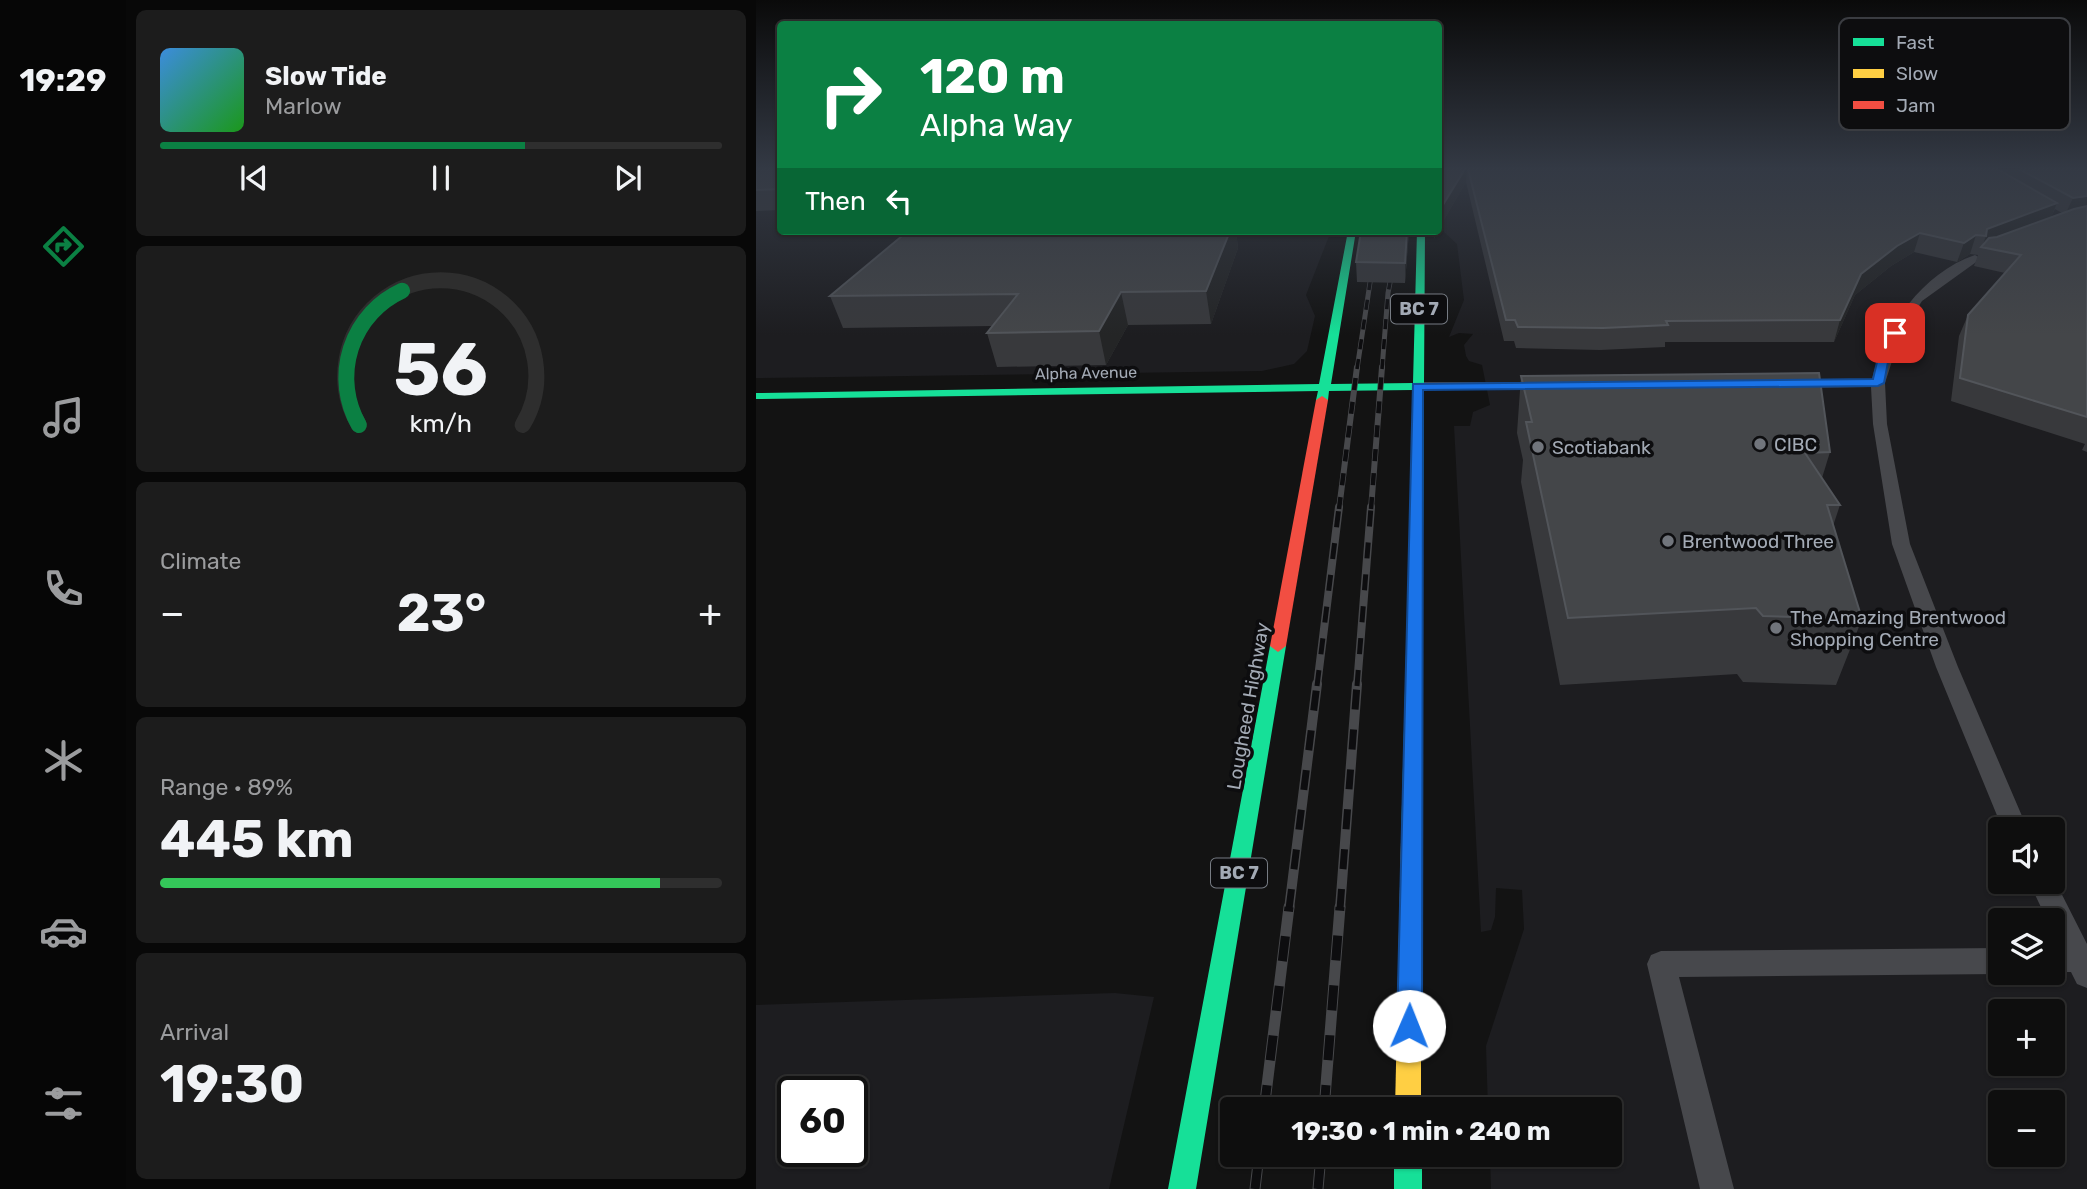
<!DOCTYPE html>
<meta charset="utf-8">
<style>
:root{--surface:#0e0e0e;--page:#1c1c1c;--text:#f1f3f6;--muted:#9b9c9e;--line:#2e2e2e;--accent:#0b8043}
body{margin:0;font-family:Rubik,sans-serif;background:var(--page);color:var(--text);height:100vh;display:flex;flex-direction:column;font-size:26px;white-space:nowrap}
*{box-sizing:border-box;margin:0}
p{font-size:23px;color:var(--muted)}
.icon{flex:none;width:38px;height:38px;fill:none;stroke:currentColor;stroke-width:2;stroke-linecap:round;stroke-linejoin:round}
.map{position:relative;flex:1;overflow:hidden}
.sheet{display:flex;flex-direction:column;gap:10px;padding:10px;background:#080808;width:630px}
.sheet>*{flex:none}
.hud{position:absolute;left:21px;top:21px;width:665px;height:214px;border-radius:7px;box-shadow:0 2px 5px #0004,0 0 0 2px var(--line);background:#0b8043;color:#fff;overflow:hidden}
.controls{position:absolute;left:1232px;top:817px;display:grid;gap:14px}
.controls a{display:grid;place-items:center;width:77px;height:77px;border-radius:7px;background:var(--surface);box-shadow:0 2px 5px #0004,0 0 0 2px var(--line);font-size:35px}
.speed{position:absolute;left:21px;top:1076px;display:flex;gap:14px;font-size:35px;font-weight:700;text-align:center}
.speed>*{display:grid;place-content:center;width:91px;height:91px;border-radius:50%;background:var(--surface);box-shadow:0 2px 5px #0004,0 0 0 2px var(--line);line-height:1}
.speed .limit{border:4px solid #111;border-radius:10px;background:#fff;color:#111}
.pin{position:absolute;display:grid;place-items:center;width:60px;height:60px;color:#fff;margin:-30px;border-radius:14px;box-shadow:0 4px 10px #0006}
.me{position:absolute;width:77px;margin:-38px;rotate:1deg;stroke-linejoin:round;filter:drop-shadow(0 0 5px #0008)}
.turn{display:flex;align-items:center;gap:24px;height:147px;padding:0 28px;font-size:32px}
.turn .icon{width:91px;height:91px;stroke-width:2.5}
.turn b{display:block;font-size:49px;line-height:60px}
.then{display:flex;align-items:center;height:66px;padding:0 28px;background:#0003;gap:14px;font-size:26px}
.big{font-size:52px;font-weight:700;line-height:1.1}
.sheet .card{flex:1;display:flex;flex-direction:column;justify-content:center;gap:10px;min-width:0;padding:0 24px;border-radius:10px;background:var(--page)}
.sheet .dial{align-items:center;gap:0}
.dial svg{height:182px;overflow:visible;fill:none;stroke:var(--line);stroke-width:7;stroke-linecap:round;text-anchor:middle}
.dial text{fill:var(--text);stroke:none}
.song{display:flex;align-items:center;gap:21px}
.cover{width:84px;height:84px;border-radius:10px;background:linear-gradient(135deg,hsl(210 70% 55%),hsl(120 70% 35%))}
.played{height:7px;border-radius:4px;background:linear-gradient(90deg,var(--accent) 65%,var(--line) 65%)}
.keys{display:flex;justify-content:space-around;direction:ltr}
.heat{display:flex;justify-content:space-between;align-items:center;font-size:38px;direction:ltr}
.charge{height:10px;border-radius:5px;background:linear-gradient(90deg,#34c759 89%,var(--line) 0)}
.trip{position:absolute;left:464px;top:1097px;width:402px;height:70px;border-radius:7px;background:var(--surface);box-shadow:0 2px 5px #0004,0 0 0 2px var(--line);font-weight:700;line-height:70px;text-align:center}
main{display:flex;flex:1;min-height:0}
.dock{display:flex;flex-direction:column;width:126px;justify-content:space-around;align-items:center;background:#060606;color:var(--muted)}
.dock .icon{width:49px;height:49px}
.dock .active{color:var(--accent)}
.dock b{font-size:32px;color:var(--text)}
.map>svg:first-child{display:block}
.built{fill:#1d1d20;fill-rule:evenodd}
.lines{fill:none;stroke-linecap:round;stroke-linejoin:round}
.lane{fill:#47484c;fill-rule:evenodd}
.fast{fill:#16e098;fill-rule:evenodd}
.slow{fill:#ffcf43;fill-rule:evenodd}
.jam{fill:#f24e42;fill-rule:evenodd}
.rail-far5-casing{stroke:#47484b;stroke-width:3.5}
.rail-far4-casing{stroke:#47484b;stroke-width:5}
.rail-far3-casing{stroke:#47484b;stroke-width:6}
.rail-far2-casing{stroke:#47484b;stroke-width:8}
.rail-far1-casing{stroke:#47484b;stroke-width:10}
.rail-casing{stroke:#47484b;stroke-width:11}
.rail-far5{stroke:#0d0d0f;stroke-width:2.5;stroke-dasharray:8;stroke-linecap:butt}
.rail-far4{stroke:#0d0d0f;stroke-width:3.5;stroke-dasharray:10;stroke-linecap:butt}
.rail-far3{stroke:#0d0d0f;stroke-width:4.5;stroke-dasharray:12;stroke-linecap:butt}
.rail-far2{stroke:#0d0d0f;stroke-width:5;stroke-dasharray:16;stroke-linecap:butt}
.rail-far1{stroke:#0d0d0f;stroke-width:7;stroke-dasharray:20;stroke-linecap:butt}
.rail{stroke:#0d0d0f;stroke-width:9;stroke-dasharray:25;stroke-linecap:butt}
.wall{fill:#38393c;fill-rule:evenodd}
.shaded-wall{fill:#242526}
.building{fill:#444649;stroke:#52555a;stroke-width:2}
.route{fill:#1a73e8;stroke:#114b97;stroke-width:2}
.poi-dot{fill:#71757c;stroke:#0d0d0f;stroke-width:2.5}
.labels{text-anchor:middle;dominant-baseline:central;stroke-width:7;stroke-linejoin:round;paint-order:stroke}
.far-street-label{font-size:16px;fill:#a3aab5;stroke:#0d0d0f}
.shield{fill:#0d0d0f;stroke:#767b83;stroke-width:2}
.shield-label{font-size:18px;font-weight:bold;fill:#a3aab5}
.poi-label{font-size:19px;fill:#a3aab5;stroke:#0d0d0f;text-anchor:start}
.street-label{font-size:19px;fill:#a3aab5;stroke:#0d0d0f}
.key{fill:#0d0d0f;stroke:#3a3c41;stroke-width:2}
.key-label{font-size:19px;fill:#a3aab5}
</style>
<main>
<nav class="dock">
<b>19:29</b>
<svg class="icon active" aria-label="directions" viewBox="0 0 24 24"><path d="M12 3l9 9-9 9-9-9zM9 14v-3h6M13 9l2 2-2 2"/></svg>
<svg class="icon" aria-label="music" viewBox="0 0 24 24"><path d="M9 18V5l10-2v13"/><circle cx="6" cy="18" r="3"/><circle cx="16" cy="16" r="3"/></svg>
<svg class="icon" aria-label="phone" viewBox="0 0 24 24"><path d="M5 4h4l2 5-3 2q2 4 5 5l2-3 5 2v4C11 20 4 13 5 4z"/></svg>
<svg class="icon" aria-label="climate" viewBox="0 0 24 24"><path d="M12 3v18M4 7l16 10M4 17L20 7"/></svg>
<svg class="icon" aria-label="car" viewBox="0 0 24 24"><path d="M5 17H2v-5l4-1 3-4h7l3 4 3 1v5h-3M9 17h6M6 11h13"/><circle cx="7" cy="17" r="2"/><circle cx="17" cy="17" r="2"/></svg>
<svg class="icon" aria-label="filters" viewBox="0 0 24 24"><path d="M4 7h16M4 17h16"/><circle cx="9" cy="7" r="2"/><circle cx="15" cy="17" r="2"/></svg>
</nav>
<section class="sheet">
<div class="card">
<div class="song"><i class="cover"></i><div><b>Slow Tide</b><p>Marlow</p></div></div>
<div class="played"></div>
<div class="keys"><svg class="icon" aria-label="previous" viewBox="0 0 24 24"><path d="M18 5L8 12l10 7zM5 5v14"/></svg><svg class="icon" aria-label="pause" viewBox="0 0 24 24"><path d="M8 5v14M16 5v14"/></svg><svg class="icon" aria-label="next" viewBox="0 0 24 24"><path d="M6 5l10 7-10 7zM19 5v14"/></svg></div>
</div>
<div class="card dial"><svg viewBox="0 0 100 80">
<path d="M14 69A42 42 0 1 1 86 69"/>
<path d="M14 69A42 42 0 0 1 33 10" stroke="#0b8043"/>
<text x="50" y="56" font-size="32" font-weight="700">56</text>
<text x="50" y="72" font-size="11">km/h</text>
</svg></div>
<div class="card"><p>Climate</p>
<div class="heat"><a>−</a><b class="big">23°</b><a>+</a></div>
</div>
<div class="card"><p>Range · 89%</p><b class="big">445 km</b><div class="charge"></div></div>
<div class="card"><p>Arrival</p><b class="big">19:30</b></div>
</section>
<div class="map">
<svg width="1331" height="1189" viewBox="0 0 1331 1189">
<rect width="100%" height="100%" fill="#131313"/>
<path class="built" d="M0 169H24V231H575L550 295 559 316 551 351 538 364 506 371 0 378Z
M684 169H1331V1189H735L734 1155H854V1110L732 1109 730 1046 768 929 766 890 740 888 739 917 735 930 725 932 698 426H714L717 412 734 405 726 365 713 361 710 356 708 345 717 334 703 333 693 337 708 300 701 244 688 232ZM1244 830H1297V882H1244ZM1244 920H1297V973H1244ZM1244 1012H1297V1064H1244ZM1244 1102H1297V1155H1244Z
M359 993 398 997 353 1189H0V1005ZM37 1092H96V1152H37Z"/>
<g class="lines">
<path class="lane" d="M1219 255 1224 258 1223 260 1166 301 1145 333 1129 383 1131 424 1154 544 1202 667 1272 830H1247L1180 667 1136 544 1117 424 1115 387 1040 388 1033 384 1040 380 1116 379C1129 327 1166 273 1219 255Z
M661 382H790L797 386 790 390 656 389 654 386Z
M1297 877 1331 944V988L1321 984 1315 972H1297V946H1303L1297 933V920H1291L1273 882H1297Z
M1244 948V973H1247L1244 974 923 977 978 1189H944L891 964 895 955 905 951Z"/>
<path class="fast" d="M592 231H600L575 384 657 383 661 231H669L665 842 662 848 655 851 648 848 645 842 657 390 573 391 572 400 566 404 560 400 562 391 0 399V393L563 384Z
M522 640 530 646 440 1189H412L514 646Z
M638 1155H666V1189H638Z"/>
<path class="slow" d="M655 833 662 836 665 842V1110H639L645 842 648 836Z"/>
<path class="jam" d="M566 396 572 400 530 646 522 652 514 646 560 400Z"/>
<g class="rail-far5-casing">
<path id="rail-far5" d="M617 258 623 231
M638 258 643 231"/>
</g>
<g class="rail-far4-casing">
<path id="rail-far4" d="M601 369 618 256
M626 369 632 293 639 256"/>
</g>
<g class="rail-far3-casing">
<path id="rail-far3" d="M583 509 601 367
M615 509 626 367"/>
</g>
<g class="rail-far2-casing">
<path id="rail-far2" d="M561 686 583 507
M601 686 615 507"/>
</g>
<g class="rail-far1-casing">
<path id="rail-far1" d="M533 909 561 684
M584 909 601 684"/>
</g>
<g class="rail-casing">
<path id="rail" d="M508 1110 533 907
M568 1110 584 907
M499 1189 503 1155
M562 1189 565 1155"/>
</g>
<use href="#rail-far5" class="rail-far5"/>
<use href="#rail-far4" class="rail-far4"/>
<use href="#rail-far3" class="rail-far3"/>
<use href="#rail-far2" class="rail-far2"/>
<use href="#rail-far1" class="rail-far1"/>
<use href="#rail" class="rail"/>
</g>
<path class="wall" d="M0 169H24V210L0 211Z
M682 169H1331V452L1326 450 1329 444 1195 401 1203 336 1212 315 1249 273 1218 266 1222 255 1214 254 1201 262 1158 252 1135 266 1099 295 1078 342H909V347L844 350 760 348 758 341H748L710 182 682 230ZM1299 209 1306 213 1295 217Z
M152 231H480L482 248 455 324 372 325 350 365 241 367 231 333 236 326 87 328 74 296Z
M653 231 649 283 601 282 600 262Z
M765 376 1074 452 1066 478 1084 505 1077 526 1106 619 1080 685 987 682 981 674 804 685 765 482 767 460 761 433Z"/>
<path class="shaded-wall" d="M709 169H711L710 182 682 230V213Z
M1331 196V212L1309 215 1317 198Z
M1301 203 1294 220 1226 247 1230 236 1231 229Z
M474 231H480L482 248 455 324 450 291Z
M651 231H653L649 283V263Z
M678 231H682L678 239Z
M1164 233 1158 252 1135 266 1099 295 1078 342 1084 320 1105 274 1141 246Z
M1220 235 1214 254 1201 262 1208 243Z
M365 292 372 325 350 365 343 331Z"/>
<path class="building" d="M0 169H24V189L0 190Z
M682 169H709L682 213Z
M712 169H1241L1301 203 1231 229 1230 236 1220 235 1208 243 1164 233 1141 246 1105 274 1084 320 910 321 912 325 847 328 762 327 759 320H750Z
M1263 169H1331V196L1317 198Z
M1331 206V417L1204 378 1212 315 1265 255 1225 247 1233 238 1241 237 1318 209Z
M152 231H474L450 291 365 292 343 331 231 333 262 294 74 296Z
M605 231H651L649 263 600 262Z
M1063 373 1074 452 1049 453 1084 505H1071L1106 619 1007 616 1000 608 812 618 770 422H776L765 376Z"/>
<linearGradient id="sky" x2="0" y2="1"><stop stop-color="#0a0a0a"/><stop offset="0.5" stop-color="#333944"/><stop offset="1" stop-color="#333944" stop-opacity="0"/></linearGradient>
<rect width="1331" height="335" fill="url(#sky)"/>
<path class="route" d="M1135 330 1144 333 1132 362 1128 383 1122 386 667 390 666 1026 662 1035 653 1038 644 1035 641 1026 657 384 1117 379 1121 362Z"/>
<g class="poi-dot">
<circle cx="1004" cy="444" r="7"/>
<circle cx="782" cy="447" r="7"/>
<circle cx="912" cy="541" r="7"/>
<circle cx="1020" cy="628" r="7"/>
</g>
<g class="labels">
<g class="far-street-label">
<text transform="translate(330 373) rotate(-1)">Alpha Avenue</text>
</g>
<g class="shield">
<rect x="635" y="294.5" width="56" height="29" rx="5"/>
<rect x="455" y="858.5" width="56" height="29" rx="5"/>
</g>
<g class="shield-label">
<text x="663" y="309">BC 7</text>
<text x="483" y="873">BC 7</text>
</g>
<g class="poi-label">
<text x="1018" y="444">CIBC</text>
<text x="796" y="447">Scotiabank</text>
<text x="926" y="541">Brentwood Three</text>
<text x="1034" y="617">The Amazing Brentwood<tspan x="1034" dy="22">Shopping Centre</tspan></text>
</g>
<g class="street-label">
<text transform="translate(492 706) rotate(-80)">Lougheed Highway</text>
</g>
</g>
<rect x="1083" y="18" width="231" height="112" rx="10" class="key"/>
<rect x="1097" y="38" width="31" height="8" fill="#16e098"/>
<rect x="1097" y="69" width="31" height="9" fill="#ffcf43"/>
<rect x="1097" y="101" width="31" height="8" fill="#f24e42"/>
<g class="key-label">
<text x="1140" y="49">Fast</text>
<text x="1140" y="80">Slow</text>
<text x="1140" y="112">Jam</text>
</g>
</svg>
<div class="controls">
<a><svg class="icon" aria-label="sound" viewBox="0 0 24 24"><path d="M4 9h4l5-4v14l-5-4H4zM17 9q2 3 0 6"/></svg></a>
<a><svg class="icon" aria-label="layers" viewBox="0 0 24 24"><path d="M12 4l9 5-9 5-9-5zM3 14l9 5 9-5"/></svg></a>
<a>+</a>
<a>−</a>
</div>
<div class="speed"><div class="limit">60</div></div>
<div class="pin" style="left:1139px;top:333px;background:#d93025"><svg class="icon" aria-label="arrive" viewBox="0 0 24 24"><path d="M6 21V4h12l-3 4 3 4H6"/></svg></div>
<svg class="me" style="left:653px;top:1026px" viewBox="-20 -20 40 40"><circle r="19" fill="#fff"/><path d="M0-13L10 11 0 6-10 11z" fill="#1a73e8"/></svg>
<div class="trip">19:30 · 1 min · 240 m</div>
<div class="hud">
<div class="turn"><svg class="icon" aria-label="right" viewBox="0 0 24 24"><path d="M7 20v-9h11M14 6l5 5-5 5"/></svg><div><b>120 m</b>Alpha Way</div></div>
<div class="then">Then<svg class="icon" aria-label="left" viewBox="0 0 24 24"><path d="M17 20v-9H6M10 6l-5 5 5 5"/></svg></div>
</div>
</div>
</main>
